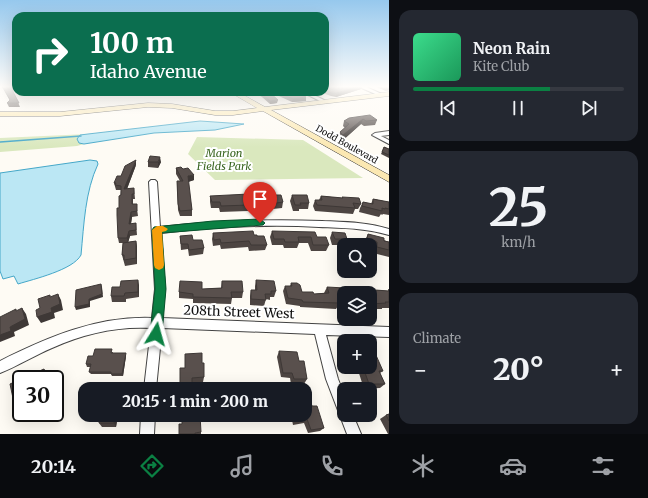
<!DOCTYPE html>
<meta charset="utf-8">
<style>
:root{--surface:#171b24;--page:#242831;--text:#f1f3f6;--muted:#9ea1a6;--line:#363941;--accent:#0b8043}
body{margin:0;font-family:Merriweather,serif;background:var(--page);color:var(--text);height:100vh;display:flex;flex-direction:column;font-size:15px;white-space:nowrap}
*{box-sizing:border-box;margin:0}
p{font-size:13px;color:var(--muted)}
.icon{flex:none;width:22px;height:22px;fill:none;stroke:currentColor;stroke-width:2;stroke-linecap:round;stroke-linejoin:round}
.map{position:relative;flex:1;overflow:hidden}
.side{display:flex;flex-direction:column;gap:10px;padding:10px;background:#0d0f14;width:259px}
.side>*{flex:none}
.banner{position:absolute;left:12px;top:12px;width:317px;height:84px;border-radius:12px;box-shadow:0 4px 16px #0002;background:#0b6e4f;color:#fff;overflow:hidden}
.fabs{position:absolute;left:337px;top:238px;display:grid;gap:8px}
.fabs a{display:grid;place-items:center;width:40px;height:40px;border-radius:8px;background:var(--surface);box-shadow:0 4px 16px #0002;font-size:20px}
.speed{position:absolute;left:12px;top:370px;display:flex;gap:8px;font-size:20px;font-weight:700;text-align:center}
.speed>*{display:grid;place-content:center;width:52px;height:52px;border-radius:50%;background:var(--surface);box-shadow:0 4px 16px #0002;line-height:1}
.speed .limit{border:2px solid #111;border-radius:6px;background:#fff;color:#111}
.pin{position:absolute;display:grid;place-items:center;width:34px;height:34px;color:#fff;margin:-41px -17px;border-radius:50% 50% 50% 0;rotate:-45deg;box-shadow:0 0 4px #0007}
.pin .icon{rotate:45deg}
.me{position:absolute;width:44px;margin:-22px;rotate:8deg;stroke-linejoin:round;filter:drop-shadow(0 0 3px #0008)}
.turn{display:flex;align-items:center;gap:14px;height:84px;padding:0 12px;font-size:18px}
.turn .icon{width:52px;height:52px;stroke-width:2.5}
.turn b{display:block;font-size:28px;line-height:34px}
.big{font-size:30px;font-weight:800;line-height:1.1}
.side .tile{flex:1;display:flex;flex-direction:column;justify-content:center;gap:6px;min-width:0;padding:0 14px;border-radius:12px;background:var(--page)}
.side .dial{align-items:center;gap:0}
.dial b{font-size:52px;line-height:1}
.song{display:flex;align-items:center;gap:12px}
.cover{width:48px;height:48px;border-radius:6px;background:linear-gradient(135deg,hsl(150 70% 55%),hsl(150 70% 35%))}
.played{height:4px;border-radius:2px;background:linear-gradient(90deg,var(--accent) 65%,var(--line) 65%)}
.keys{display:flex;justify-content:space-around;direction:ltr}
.heat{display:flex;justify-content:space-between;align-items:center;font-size:22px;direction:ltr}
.trip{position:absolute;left:78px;top:382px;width:234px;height:40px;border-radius:12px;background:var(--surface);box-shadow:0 4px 16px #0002;font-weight:800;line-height:40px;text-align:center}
.tabs{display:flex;height:64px;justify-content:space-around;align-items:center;background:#090b0e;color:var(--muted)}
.tabs .icon{width:28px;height:28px}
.tabs .active{color:var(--accent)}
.tabs b{font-size:18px;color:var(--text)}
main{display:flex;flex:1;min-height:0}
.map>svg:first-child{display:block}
.green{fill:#dae8be}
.water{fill:#bbe7f4;stroke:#45a7c8}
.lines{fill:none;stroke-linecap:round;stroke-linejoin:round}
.stream{stroke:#45a7c8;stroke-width:1.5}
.street-casing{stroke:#434343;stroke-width:2}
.secondary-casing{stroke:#323232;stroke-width:1}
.street{fill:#fff;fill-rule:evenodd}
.secondary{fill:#fbe8b2;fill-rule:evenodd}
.wall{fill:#4d4542}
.shaded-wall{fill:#3e3836}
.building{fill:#59504d;stroke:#3e3836}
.route{fill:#0b8043;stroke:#07532c}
.slow{fill:#f59e0b}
.labels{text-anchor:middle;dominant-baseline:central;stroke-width:4;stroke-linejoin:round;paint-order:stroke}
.far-street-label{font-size:9px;fill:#101010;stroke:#fff}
.park-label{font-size:11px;font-style:italic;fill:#3b6622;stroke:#fff}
.near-street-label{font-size:13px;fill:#101010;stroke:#fff}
</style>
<main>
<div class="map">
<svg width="389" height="434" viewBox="0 0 389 434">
<rect width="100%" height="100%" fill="#fefbf4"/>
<path class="green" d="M88 134 80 135 79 142 84 144 77 146 0 152V138Z
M197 137 303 140 363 178 215 180 188 154Z"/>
<path class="water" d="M200 121 244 124 215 130 154 133 84 144 79 143 77 139 80 135 88 134Z
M90 160 97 161 98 164C85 192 84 224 81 255 73 270 34 279 18 284L14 276 3 279 0 271V173Z"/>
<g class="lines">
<path class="stream" d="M0 142 81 136"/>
<g class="street-casing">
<path id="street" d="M357 86H364L384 95 380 96Z
M302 92H308L328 102 324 103Z
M389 131V135L381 136 389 140V144L372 135 375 133Z
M151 180H155L157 182 160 227C214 221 268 219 322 221 345 222 367 222 389 229V235C366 228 343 228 319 227 266 224 213 227 161 233L165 289 162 318 389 327V337L326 335 338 379 344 394V415H353L361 434H347L326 379 315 334 162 328 156 389H144L151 328C117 326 83 334 52 348 35 355 18 366 0 373V361C48 337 97 316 152 318L155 289 149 182Z
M141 415H155L154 434H140Z"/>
</g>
<g class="secondary-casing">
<path id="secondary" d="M230 92H238L265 107 389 92V96L271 110 389 175V182L263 111 233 115H215L172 108 148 107 60 116H0V112H60L148 103 172 104 215 111H233L257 108Z"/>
</g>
<use href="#street" class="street"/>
<use href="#secondary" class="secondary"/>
</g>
<path class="wall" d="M2 86H16L13 91 20 107H9L7 103 10 100Z
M325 86H362L361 89 336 97 331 96 320 92H325Z
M374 86H389L386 91Z
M253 92H269L277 103 270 104 262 97Z
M270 92H295L306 101 292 102Z
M349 118 377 120 375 125 364 126 361 124 342 141 339 137 340 132 345 128 343 126 344 121Z
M384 147 389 149V158L381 154Z
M148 162H161L158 168 148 167Z
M136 165 127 189 134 188 135 199H133V204L137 209 138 216 132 217 131 224 136 223 137 235 130 236 128 242 136 241 137 247V264L125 266 122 255 123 243H119L118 238 119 208 121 190H116L114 183 121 176Z
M176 168 183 169 194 180 188 182 192 210V216H180L178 210 177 181H180L176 174Z
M265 195 283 202 282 208 263 210 261 204 262 199H265Z
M292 195 309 203 308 209H299V211H293L290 201Z
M210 196 256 203 255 209H248V211L220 212 219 208H211L210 202Z
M321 196 342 198V197L361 204 358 209H355L353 214 315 211 313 206 315 200H319Z
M373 199 389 202V215L383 214 382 215 381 214 379 217 359 212 360 208 363 202 371 204Z
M272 231 317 237 329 245 326 251H311L308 243H299L297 248H284L283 245H272L270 237Z
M332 232 347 239 359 245H344V253H343L340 245H332L330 238Z
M213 233 254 235 257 236 267 245 265 250 249 251 248 247 221 249 220 245 213 246 212 239Z
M368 234 389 242V257L373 253 374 248 370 246V245L363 244Z
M180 236 193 240 204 248 203 254 189 256 188 249 181 250Z
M256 280 276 291 274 297H270V300L266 299 264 306 250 305V296L251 290H255V286Z
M222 281 243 292 242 298H232L231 304 193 303V299L179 298V292L202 289 221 288Z
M291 283 302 292 314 294 324 293 327 287 344 293V306H338L336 309 300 307V306L286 304 283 291 285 286H290Z
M139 285V297L126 299V302H112L111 296Z
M389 289V308H382V309H370V293H364L365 291 375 290 388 291Z
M279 351 299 361 307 379 304 384H291L290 378 281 377 277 357Z
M113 352V353L126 356 123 376H112L111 374H91L89 372 91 367H87L86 364 93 356Z
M202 363 204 377 203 382H192V389H180V386L185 368Z
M357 367H370L383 371 380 373 385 384 380 388 364 389Z
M312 406 324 428 320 431 308 433 304 423 293 425 291 415H305Z
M389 414V434H388L380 419 386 415Z
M91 415H118L116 427H102L99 423 100 417 93 418Z
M201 432V434H179Z"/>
<path class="shaded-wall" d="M11 86H16V89L13 90V91Z
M359 86H362L361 89 336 97 337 93Z
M388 87H389V90L386 91Z
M306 97V101L292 102 293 99Z
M278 100 277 103 270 104V101Z
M363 119 361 124 342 141 343 135Z
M160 157 161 162 158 168V162Z
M136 160V165L125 194 124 189Z
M194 175V180L188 182V176Z
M131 212 132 217 130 229 129 224Z
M129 231 130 236 128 243 127 238Z
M136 241 137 247V264L136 258Z
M138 280 139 285V297L138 292Z
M101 284 102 287 103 297 90 301V307L76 310 75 307 89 299Z
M58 294 61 300 63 310 54 313 55 318 41 323 37 317 51 308Z
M22 308 26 314 29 325 14 332 15 336 0 342V335L10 327Z
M126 353V356L123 376 122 374Z
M44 369 48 373 49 379H47Z
M21 399V406L19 408 14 403Z
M115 415H118L116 427 114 423Z"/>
<path class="building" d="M2 86H11V88L19 103H7L10 100Z
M325 86H359L337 93H332L325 90Z
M259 92H269L278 100 270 101 262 94Z
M277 92H295L306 97 293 99Z
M370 115 377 120 366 121 363 119 343 135 340 132 349 124 344 121 349 118Z
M384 147 389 149V155L382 152Z
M150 156 160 157 158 162H148Z
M136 160 124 189 134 188V194H132V204H137V211L131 212 129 224 136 223V230L129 231 127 238H118L117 215V208H119V196L121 195V186L115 185 116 183H114L117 176H121L125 166Z
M181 167 183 169 188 168 194 175 188 176 192 210 180 211 178 204 177 181H183L176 168Z
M249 194V196H253L256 203 248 204 249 205 221 206 220 202H212L210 196Z
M265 195H281L283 202 264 205 262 199 266 198Z
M292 195H307L309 203H300L301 205H295Z
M321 196 343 198 342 197 359 198 361 204 353 203 355 208 317 205 315 200H322Z
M373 199 389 202V209L385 208V209L382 208V211L362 206 363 202 373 204Z
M253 231 254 235H257V236H264L267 245H251L249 241 221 243 220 239 214 240 213 233Z
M272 231 315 232 317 237H326L329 245H313L311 237H298L299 242H285L284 239H274Z
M332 232 345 233 347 239 357 240 359 245H344L342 239H335Z
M368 234 384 238V241L389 242V250L377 247V242L367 239Z
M192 235 193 240H202L204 248 189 250 188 244H181L180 236Z
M136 241V258L124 260V255H122L123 243Z
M138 280V292L125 293 124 296H111L112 287H120L121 281Z
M256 280 274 281 276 291H271V294H265L266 300 251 299V290H257Z
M180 281 202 282V289L222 288V281H242L243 292H231L232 298 193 297V294L179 292Z
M291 283H297L300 285 302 292H313L314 294 329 293 327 287 345 288 347 293H344V300H338L339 303 303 302 302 300 288 298 285 286H292Z
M101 284 102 294 89 299V304L75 307 76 290Z
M368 287 375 290 389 291V289V302H385L386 303 370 304V293H365V291Z
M58 294 60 304 51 308 52 312 37 317 36 310 40 308 38 299 50 295V297Z
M22 308 25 319 10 327 11 331 0 335V317L16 309V311Z
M95 349H112L111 353H126L122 374H111V372H89L91 364H86L88 356H93Z
M279 351 297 352 299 361H304L307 379H294L292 373H283Z
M202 353V363H204V377L192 378V386H180V368H185V354Z
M370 353H375L383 371H379L385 384H369L363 367H370Z
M44 369 47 379H21Z
M21 379V399L14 403 10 384Z
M95 388H115L114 389H95Z
M305 393H308L312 406H317L324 428 311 430 307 419 296 421 295 415H305Z
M389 414V421L386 415Z
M100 415H115L114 423H99Z
M182 415H200L201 432 195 433V434H179V424H182Z"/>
<linearGradient id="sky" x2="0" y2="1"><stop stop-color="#96c8ed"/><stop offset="0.59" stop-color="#fffdfa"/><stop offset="1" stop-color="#fffdfa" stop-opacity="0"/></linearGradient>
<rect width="389" height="147" fill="url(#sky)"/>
<path class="route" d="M260 219 265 223 263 225 162 233 166 289 162 334 160 339 156 341 152 339 150 334 155 289 152 230 154 227 213 221Z"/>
<path class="slow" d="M157 226H163L168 229 166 231 162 232 164 265 163 268 159 270 155 268 154 265 152 230Z"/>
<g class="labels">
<g class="far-street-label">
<text transform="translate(347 144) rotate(29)">Dodd Boulevard</text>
</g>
<g class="park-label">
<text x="224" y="153">Marion<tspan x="224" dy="13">Fields Park</tspan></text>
</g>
<g class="near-street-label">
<text transform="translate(239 312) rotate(2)">208th Street West</text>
</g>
</g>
</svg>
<div class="fabs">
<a><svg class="icon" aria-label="search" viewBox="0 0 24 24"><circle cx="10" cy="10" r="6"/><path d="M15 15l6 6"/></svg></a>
<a><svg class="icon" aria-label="layers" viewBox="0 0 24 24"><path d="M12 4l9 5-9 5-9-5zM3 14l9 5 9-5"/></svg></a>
<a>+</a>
<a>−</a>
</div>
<div class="speed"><div class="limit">30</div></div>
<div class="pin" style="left:260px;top:223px;background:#d93025"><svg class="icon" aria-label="arrive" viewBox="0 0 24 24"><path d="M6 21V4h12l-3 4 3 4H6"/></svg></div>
<svg class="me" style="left:156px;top:334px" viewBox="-20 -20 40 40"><path d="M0-17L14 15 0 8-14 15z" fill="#0b8043" stroke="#fff" stroke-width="4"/></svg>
<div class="trip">20:15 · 1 min · 200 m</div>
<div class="banner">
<div class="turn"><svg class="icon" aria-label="right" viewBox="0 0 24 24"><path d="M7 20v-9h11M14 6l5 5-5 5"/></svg><div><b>100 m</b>Idaho Avenue</div></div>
</div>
</div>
<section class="side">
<div class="tile">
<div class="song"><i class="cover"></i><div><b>Neon Rain</b><p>Kite Club</p></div></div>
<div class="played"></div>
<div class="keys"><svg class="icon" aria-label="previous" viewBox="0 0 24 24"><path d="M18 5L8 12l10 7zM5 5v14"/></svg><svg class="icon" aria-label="pause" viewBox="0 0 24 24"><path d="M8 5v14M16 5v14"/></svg><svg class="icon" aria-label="next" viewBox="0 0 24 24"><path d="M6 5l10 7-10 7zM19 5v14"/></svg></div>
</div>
<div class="tile dial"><b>25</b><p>km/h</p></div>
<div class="tile"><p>Climate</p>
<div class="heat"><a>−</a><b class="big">20°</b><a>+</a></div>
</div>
</section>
</main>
<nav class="tabs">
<b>20:14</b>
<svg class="icon active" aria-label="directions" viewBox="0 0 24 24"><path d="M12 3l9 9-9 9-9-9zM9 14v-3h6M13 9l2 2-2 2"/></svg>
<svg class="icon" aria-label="music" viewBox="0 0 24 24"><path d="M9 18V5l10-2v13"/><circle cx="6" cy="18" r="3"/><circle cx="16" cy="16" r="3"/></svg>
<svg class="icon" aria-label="phone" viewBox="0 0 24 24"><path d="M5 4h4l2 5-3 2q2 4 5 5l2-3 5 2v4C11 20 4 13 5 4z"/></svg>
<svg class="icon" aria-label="climate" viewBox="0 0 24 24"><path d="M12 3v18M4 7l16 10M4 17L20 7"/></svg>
<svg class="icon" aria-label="car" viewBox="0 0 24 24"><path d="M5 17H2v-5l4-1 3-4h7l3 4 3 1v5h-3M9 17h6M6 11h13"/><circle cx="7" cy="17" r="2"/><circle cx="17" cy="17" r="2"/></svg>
<svg class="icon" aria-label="filters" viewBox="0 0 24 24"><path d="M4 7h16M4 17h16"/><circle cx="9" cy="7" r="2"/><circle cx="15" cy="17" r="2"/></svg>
</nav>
